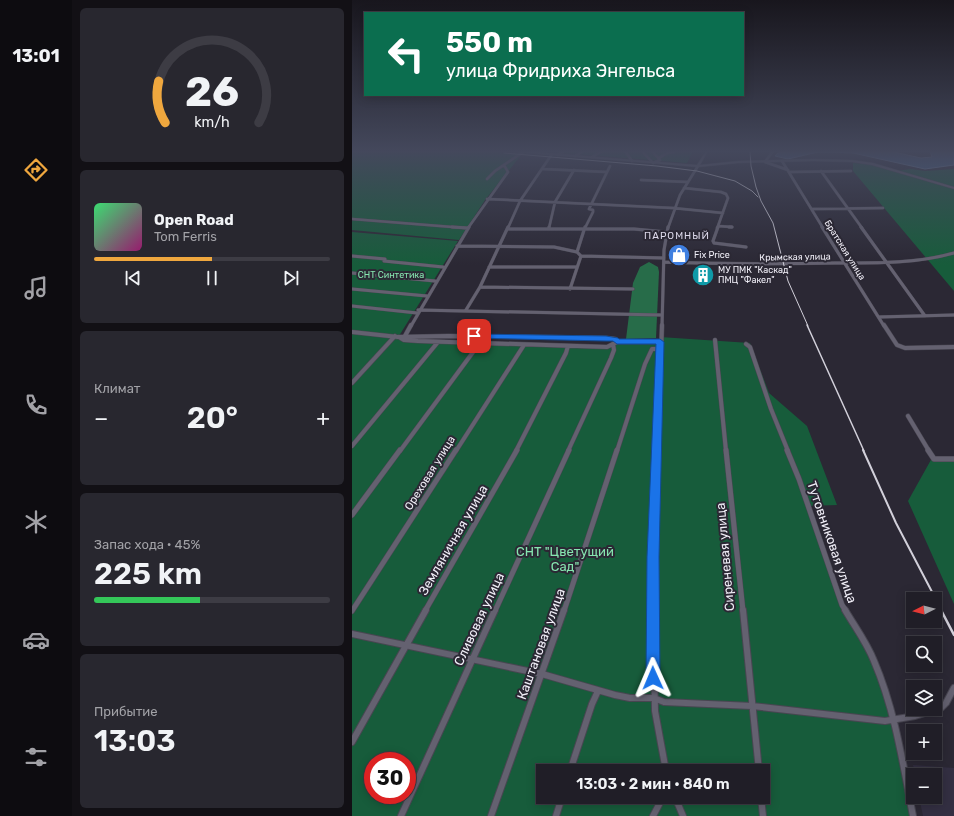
<!DOCTYPE html>
<html lang="ru">
<meta charset="utf-8">
<style>
:root{--surface:#201e27;--page:#28272f;--text:#f1f3f6;--muted:#a2a2a7;--line:#3d3c44;--accent:#efa73e}
body{margin:0;font-family:Rubik,sans-serif;background:var(--page);color:var(--text);height:100vh;display:flex;flex-direction:column;font-size:15px;white-space:nowrap}
*{box-sizing:border-box;margin:0}
p{font-size:13px;color:var(--muted)}
.icon{flex:none;width:22px;height:22px;fill:none;stroke:currentColor;stroke-width:2;stroke-linecap:round;stroke-linejoin:round}
.map{position:relative;flex:1;overflow:hidden}
.drawer{display:flex;flex-direction:column;gap:8px;padding:8px;background:#121015;width:280px}
.drawer>*{flex:none}
.hud{position:absolute;left:12px;top:12px;width:380px;height:84px;border-radius:0px;box-shadow:0 2px 10px #0003,0 0 0 1px var(--line);background:#0b6e4f;color:#fff;overflow:hidden}
.needle{width:26px;rotate:264deg}
.tools{position:absolute;left:554px;top:592px;display:grid;gap:8px}
.tools a{display:grid;place-items:center;width:36px;height:36px;border-radius:0px;background:var(--surface);box-shadow:0 2px 10px #0003,0 0 0 1px var(--line);font-size:20px}
.speed{position:absolute;left:12px;top:752px;display:flex;gap:8px;font-size:20px;font-weight:700;text-align:center}
.speed>*{display:grid;place-content:center;width:52px;height:52px;border-radius:50%;background:var(--surface);box-shadow:0 2px 10px #0003,0 0 0 1px var(--line);line-height:1}
.speed .limit{border:6px solid #d22;background:#fff;color:#111}
.pin{position:absolute;display:grid;place-items:center;width:34px;height:34px;color:#fff;margin:-17px;border-radius:8px;box-shadow:0 2px 6px #0006}
.me{position:absolute;width:44px;margin:-22px;rotate:359deg;stroke-linejoin:round;filter:drop-shadow(0 0 3px #0008)}
.turn{display:flex;align-items:center;gap:14px;height:84px;padding:0 16px;font-size:18px}
.turn .icon{width:52px;height:52px;stroke-width:2.5}
.turn b{display:block;font-size:28px;line-height:34px}
.big{font-size:30px;font-weight:600;line-height:1.1}
.drawer .card{flex:1;display:flex;flex-direction:column;justify-content:center;gap:6px;min-width:0;padding:0 14px;border-radius:6px;background:var(--page)}
.drawer .dial{align-items:center;gap:0}
.dial svg{height:104px;overflow:visible;fill:none;stroke:var(--line);stroke-width:7;stroke-linecap:round;text-anchor:middle}
.dial text{fill:var(--text);stroke:none}
.song{display:flex;align-items:center;gap:12px}
.cover{width:48px;height:48px;border-radius:6px;background:linear-gradient(135deg,hsl(140 70% 55%),hsl(320 70% 35%))}
.played{height:4px;border-radius:2px;background:linear-gradient(90deg,var(--accent) 50%,var(--line) 50%)}
.keys{display:flex;justify-content:space-around;direction:ltr}
.heat{display:flex;justify-content:space-between;align-items:center;font-size:22px;direction:ltr}
.charge{height:6px;border-radius:3px;background:linear-gradient(90deg,#34c759 45%,var(--line) 0)}
.trip{position:absolute;left:184px;top:764px;width:234px;height:40px;border-radius:0px;background:var(--surface);box-shadow:0 2px 10px #0003,0 0 0 1px var(--line);font-weight:600;line-height:40px;text-align:center}
main{display:flex;flex:1;min-height:0}
.tab-bar{display:flex;flex-direction:column;width:72px;justify-content:space-around;align-items:center;background:#0d0c10;color:var(--muted)}
.tab-bar .icon{width:28px;height:28px}
.tab-bar .current{color:var(--accent)}
.tab-bar b{font-size:18px;color:var(--text)}
.map>svg:first-child{display:block}
.built{fill:#332f42}
.green{fill:#175c3b;fill-rule:evenodd}
.forest{fill:#276c49}
.water{fill:#466c9d;stroke:#7993b8}
.lines{fill:none;stroke-linecap:round;stroke-linejoin:round}
.minor-far4-casing{stroke:#484651;stroke-width:3}
.minor-far3-casing{stroke:#484651;stroke-width:3.5}
.minor-far2-casing{stroke:#484651;stroke-width:5}
.minor-far1-casing{stroke:#484651;stroke-width:6}
.minor-casing{stroke:#484651;stroke-width:8}
.tertiary-casing{stroke:#484651;stroke-width:1}
.minor-far4{stroke:#646170;stroke-width:2.5}
.minor-far3{stroke:#646170;stroke-width:3}
.minor-far2{stroke:#646170;stroke-width:4}
.minor-far1{stroke:#646170;stroke-width:5}
.minor{stroke:#646170;stroke-width:6}
.tertiary{fill:#646170;fill-rule:evenodd}
.rail-far3{stroke:#d2d0da;stroke-width:1}
.rail-far2{stroke:#d2d0da;stroke-width:1.5}
.rail-far1{stroke:#d2d0da;stroke-width:2}
.rail{stroke:#d2d0da;stroke-width:2.5}
.route{fill:#1a73e8;stroke:#114b97}
.labels{text-anchor:middle;dominant-baseline:central;stroke-width:4;stroke-linejoin:round;paint-order:stroke}
.far-street-label{font-size:9px;fill:#f1eff8;stroke:#2b2834}
.far-poi-label{font-size:9px;fill:#f1eff8;stroke:#2b2834;text-anchor:start}
.far-park-label{font-size:9px;fill:#86e6b0;stroke:#2b2834}
.far-neighbourhood-label{font-size:10px;letter-spacing:1px;fill:#ddd9ea;stroke:#2b2834}
.street-label{font-size:11px;fill:#f1eff8;stroke:#2b2834}
.near-street-label{font-size:13px;fill:#f1eff8;stroke:#2b2834}
.near-park-label{font-size:13px;fill:#86e6b0;stroke:#2b2834}
</style>
<main>
<nav class="tab-bar">
<b>13:01</b>
<svg class="icon current" aria-label="directions" viewBox="0 0 24 24"><path d="M12 3l9 9-9 9-9-9zM9 14v-3h6M13 9l2 2-2 2"/></svg>
<svg class="icon" aria-label="music" viewBox="0 0 24 24"><path d="M9 18V5l10-2v13"/><circle cx="6" cy="18" r="3"/><circle cx="16" cy="16" r="3"/></svg>
<svg class="icon" aria-label="phone" viewBox="0 0 24 24"><path d="M5 4h4l2 5-3 2q2 4 5 5l2-3 5 2v4C11 20 4 13 5 4z"/></svg>
<svg class="icon" aria-label="climate" viewBox="0 0 24 24"><path d="M12 3v18M4 7l16 10M4 17L20 7"/></svg>
<svg class="icon" aria-label="car" viewBox="0 0 24 24"><path d="M5 17H2v-5l4-1 3-4h7l3 4 3 1v5h-3M9 17h6M6 11h13"/><circle cx="7" cy="17" r="2"/><circle cx="17" cy="17" r="2"/></svg>
<svg class="icon" aria-label="filters" viewBox="0 0 24 24"><path d="M4 7h16M4 17h16"/><circle cx="9" cy="7" r="2"/><circle cx="15" cy="17" r="2"/></svg>
</nav>
<section class="drawer">
<div class="card dial"><svg viewBox="0 0 100 80">
<path d="M14 69A42 42 0 1 1 86 69"/>
<path d="M14 69A42 42 0 0 1 9 37" stroke="#efa73e"/>
<text x="50" y="56" font-size="32" font-weight="700">26</text>
<text x="50" y="72" font-size="11">km/h</text>
</svg></div>
<div class="card">
<div class="song"><i class="cover"></i><div><b>Open Road</b><p>Tom Ferris</p></div></div>
<div class="played"></div>
<div class="keys"><svg class="icon" aria-label="previous" viewBox="0 0 24 24"><path d="M18 5L8 12l10 7zM5 5v14"/></svg><svg class="icon" aria-label="pause" viewBox="0 0 24 24"><path d="M8 5v14M16 5v14"/></svg><svg class="icon" aria-label="next" viewBox="0 0 24 24"><path d="M6 5l10 7-10 7zM19 5v14"/></svg></div>
</div>
<div class="card"><p>Климат</p>
<div class="heat"><a>−</a><b class="big">20°</b><a>+</a></div>
</div>
<div class="card"><p>Запас хода · 45%</p><b class="big">225 km</b><div class="charge"></div></div>
<div class="card"><p>Прибытие</p><b class="big">13:03</b></div>
</section>
<div class="map">
<svg width="602" height="816" viewBox="0 0 602 816">
<rect width="100%" height="100%" fill="#2b2834"/>
<path class="built" d="M561 765 602 768V816H571L567 797H583V775H563Z"/>
<path class="green" d="M0 151H131L170 154 133 200 107 240 0 230V221L3 219 0 218Z
M188 151H341L335 163Z
M501 163 518 164 544 171 559 169 573 171 602 169V291L501 171Z
M0 232 106 241 47 336 0 330Z
M0 333 84 342 260 348 263 342 307 343 308 337 398 343 417 393 455 426 485 505 456 506 491 603 521 650 545 722 563 816H0ZM21 761H55V795H21ZM191 771H411V797H191Z
M602 457V604L556 501 580 458Z"/>
<path class="forest" d="M297 262 306 267 307 272 304 338 274 339 281 283 288 267Z"/>
<path class="water" d="M446 151H537L569 158 580 157 578 151H600L599 152 602 153V165L573 169 501 153 480 152H466L436 159 423 156 426 153Z"/>
<g class="lines">
<g class="minor-far4-casing">
<path id="minor-far4" d="M273 151 280 161
M290 151 301 163 308 160 300 151
M421 151 413 162 436 170
M206 155 212 151
M223 156 231 151
M240 157 250 151
M307 158 315 153 322 152 321 151
M430 161 471 228
M191 169 255 172
M469 171 510 228
M437 172 499 171
M135 179 143 171 171 152
M289 180 336 182
M332 188 369 192 374 194 376 198 366 226 380 227
M135 199 321 208
M321 208 371 213
M460 209 531 208
M0 219 113 228
M116 228 156 172 152 165
M156 228 168 201 200 154
M197 228 203 202 222 170
M233 228 241 212V210L237 209 258 166
M316 228 328 195 346 166
M365 228 366 226"/>
</g>
<g class="minor-far3-casing">
<path id="minor-far3" d="M100 227 116 228
M366 227 361 241 362 243 394 247
M377 227H380
M470 227 532 326
M509 227 573 316
M155 229H282L314 232
M197 229V227
M105 246 202 247 225 252
M0 256 33 259
M229 256 312 258
M32 261 91 267
M312 262C369 264 426 264 483 263 523 263 563 264 602 253
M137 267H224
M0 273 83 281
M128 287 281 289
M0 289 75 296
M218 289 229 256 225 252 233 227
M0 306 65 313
M66 310 309 315
M114 310 128 287 156 227
M527 317 602 315
M59 326 117 227
M310 326 312 250 316 227"/>
</g>
<g class="minor-far2-casing">
<path id="minor-far2" d="M532 325 545 345 553 348 602 347
M0 332 46 337 96 336 254 338 263 339 265 342
M53 336 59 325
M47 337 52 340 66 341 255 347 265 342H308
M363 340 374 451
M394 344 398 347 419 409 436 451
M0 383 43 336
M556 416 577 451
M0 446 86 342
M48 451 127 344
M104 451 172 345
M164 451 214 353 216 346
M216 451 259 358 262 350 261 344
M265 451 293 364 300 349H309
M306 451 310 325"/>
</g>
<g class="minor-far1-casing">
<path id="minor-far1" d="M374 450 391 611
M435 450 447 479 490 605 494 611
M576 450 582 459H602
M0 515 48 450
M0 611 104 450
M73 611 165 450
M143 611 217 450
M212 611 265 450
M301 611 306 450"/>
</g>
<g class="minor-casing">
<path id="minor" d="M301 610 303 711 314 771
M391 610 407 771
M493 610C503 627 515 643 522 661 543 710 551 764 561 816
M0 634 190 674 263 695 278 698H302L312 702 400 706 533 721 563 716 589 708 594 703 602 688
M0 742 74 610
M218 771 240 704 246 691
M323 797 331 816
M409 797 411 816
M49 816 143 610
M139 816 212 610
M204 816 210 797
M301 816 311 797"/>
</g>
<g class="tertiary-casing">
<path id="tertiary" d="M161 151H171L345 165 354 151H356L348 165 386 161 462 159 500 160 521 163 602 187V189L520 165 500 162 462 161 386 163 346 167 162 152Z"/>
</g>
<use href="#minor-far4" class="minor-far4"/>
<use href="#minor-far3" class="minor-far3"/>
<use href="#minor-far2" class="minor-far2"/>
<use href="#minor-far1" class="minor-far1"/>
<use href="#minor" class="minor"/>
<use href="#tertiary" class="tertiary"/>
<path class="rail-far3" d="M398 151 399 166 404 187 409 201 421 223 436 281 456 326
M152 153 305 166 345 171 383 181 400 191 406 197"/>
<path class="rail-far2" d="M455 325 512 451"/>
<path class="rail-far1" d="M511 450 544 523 590 611"/>
<path class="rail" d="M589 610 602 635"/>
</g>
<linearGradient id="sky" x2="0" y2="1"><stop stop-color="#18161d"/><stop offset="0.57" stop-color="#44485c"/><stop offset="1" stop-color="#44485c" stop-opacity="0"/></linearGradient>
<rect width="602" height="265" fill="url(#sky)"/>
<path class="route" d="M122 334 254 336 266 338 267 339H308L312 342 307 557 308 678 306 683 301 684 296 683 294 678 295 557 304 344H265L261 341H254L120 338 119 336Z"/>
<defs>
<g id="shop-disc" transform="scale(1.15)"><circle r="9.5" fill="#3f7fe0" stroke="#2b2834"/><path d="M-5-2.5h2.3a2.7 3.5 0 0 1 5.4 0H5L5.5 6h-11ZM-1.5-2.5h3a1.5 2.3 0 0 0-3 0Z" fill="#fff"/></g>
<g id="building-disc" transform="scale(1.15)"><circle r="9.5" fill="#0f9aa8" stroke="#2b2834"/><path d="M-4-6H4V6H1V3H-1V6H-4ZM-2.5-4.3h1.7v1.8h-1.7ZM.8-4.3h1.7v1.8H.8ZM-2.5-1h1.7V.8h-1.7ZM.8-1h1.7V.8H.8Z" fill="#fff"/></g>
</defs>
<g fill-rule="evenodd">
<use href="#shop-disc" x="327" y="255"/>
<use href="#building-disc" x="351" y="275"/>
</g>
<g class="labels">
<g class="far-street-label">
<text transform="translate(493 250) rotate(58)">Братская улица</text>
<text transform="translate(443 257) rotate(-1)">Крымская улица</text>
</g>
<g class="far-poi-label">
<text x="342" y="255">Fix Price</text>
<text x="366" y="270">МУ ПМК "Каскад"<tspan x="366" dy="10">ПМЦ "Факел"</tspan></text>
</g>
<g class="far-park-label">
<text x="39" y="275">СНТ Синтетика</text>
</g>
<g class="far-neighbourhood-label">
<text x="325" y="236">ПАРОМНЫЙ</text>
</g>
<g class="street-label">
<text transform="translate(78 473) rotate(-58)">Ореховая улица</text>
</g>
<g class="near-street-label">
<text transform="translate(101 540) rotate(-60)">Земляничная улица</text>
<text transform="translate(480 542) rotate(71)">Тутовниковая улица</text>
<text transform="translate(373 557) rotate(-95)">Сиреневая улица</text>
<text transform="translate(127 619) rotate(-65)">Сливовая улица</text>
<text transform="translate(189 644) rotate(-70)">Каштановая улица</text>
</g>
<g class="near-park-label">
<text x="213" y="551">СНТ "Цветущий<tspan x="213" dy="15">Сад"</tspan></text>
</g>
</g>
</svg>
<div class="tools">
<a><svg class="needle" viewBox="-14 -14 28 28"><path d="M0-13l5 13h-10z" fill="#e53935"/><path d="M0 13l5-13h-10z" fill="#a2a2a7"/></svg></a>
<a><svg class="icon" aria-label="search" viewBox="0 0 24 24"><circle cx="10" cy="10" r="6"/><path d="M15 15l6 6"/></svg></a>
<a><svg class="icon" aria-label="layers" viewBox="0 0 24 24"><path d="M12 4l9 5-9 5-9-5zM3 14l9 5 9-5"/></svg></a>
<a>+</a>
<a>−</a>
</div>
<div class="speed"><div class="limit">30</div></div>
<div class="pin" style="left:122px;top:336px;background:#d93025"><svg class="icon" aria-label="arrive" viewBox="0 0 24 24"><path d="M6 21V4h12l-3 4 3 4H6"/></svg></div>
<svg class="me" style="left:301px;top:678px" viewBox="-20 -20 40 40"><path d="M0-17L14 15 0 8-14 15z" fill="#1a73e8" stroke="#fff" stroke-width="4"/></svg>
<div class="trip">13:03 · 2 мин · 840 m</div>
<div class="hud">
<div class="turn"><svg class="icon" aria-label="left" viewBox="0 0 24 24"><path d="M17 20v-9H6M10 6l-5 5 5 5"/></svg><div><b>550 m</b>улица Фридриха Энгельса</div></div>
</div>
</div>
</main>
